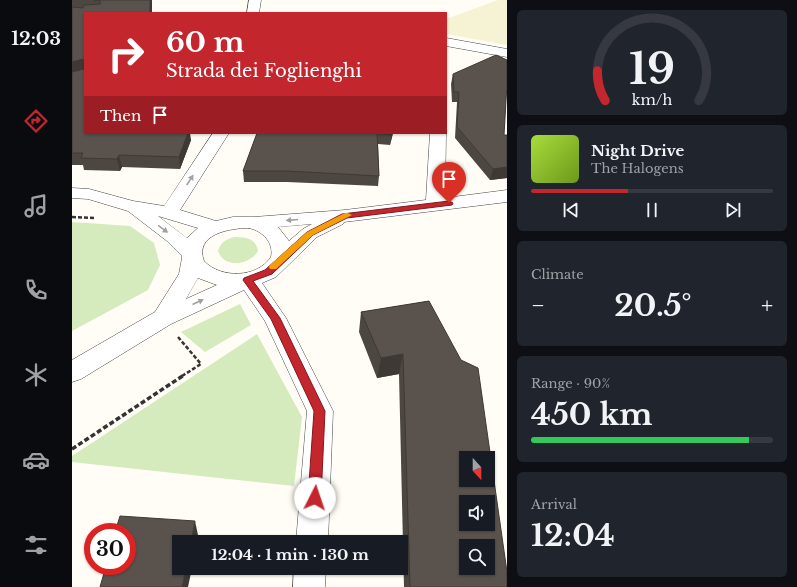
<!DOCTYPE html>
<meta charset="utf-8">
<style>
:root{--surface:#171b24;--page:#20242c;--text:#f1f3f6;--muted:#9ea1a6;--line:#363941;--accent:#c4262e}
body{margin:0;font-family:"Libre Baskerville",serif;background:var(--page);color:var(--text);height:100vh;display:flex;flex-direction:column;font-size:15px;white-space:nowrap}
*{box-sizing:border-box;margin:0}
p{font-size:13px;color:var(--muted)}
.icon{flex:none;width:22px;height:22px;fill:none;stroke:currentColor;stroke-width:2;stroke-linecap:round;stroke-linejoin:round}
.map{position:relative;flex:1;overflow:hidden}
.details{display:flex;flex-direction:column;gap:10px;padding:10px;background:#0d0f14;width:290px}
.details>*{flex:none}
.top-card{position:absolute;left:12px;top:12px;width:363px;height:122px;border-radius:0px;box-shadow:0 1px 3px #0004;background:#c4262e;color:#fff;overflow:hidden}
.needle{width:26px;rotate:159deg}
.controls{position:absolute;left:387px;top:451px;display:grid;gap:8px}
.controls a{display:grid;place-items:center;width:36px;height:36px;border-radius:0px;background:var(--surface);box-shadow:0 1px 3px #0004;font-size:20px}
.speed{position:absolute;left:12px;top:523px;display:flex;gap:8px;font-size:20px;font-weight:700;text-align:center}
.speed>*{display:grid;place-content:center;width:52px;height:52px;border-radius:50%;background:var(--surface);box-shadow:0 1px 3px #0004;line-height:1}
.speed .limit{border:6px solid #d22;background:#fff;color:#111}
.pin{position:absolute;display:grid;place-items:center;width:34px;height:34px;color:#fff;margin:-41px -17px;border-radius:50% 50% 50% 0;rotate:-45deg;box-shadow:0 0 4px #0007}
.pin .icon{rotate:45deg}
.me{position:absolute;width:44px;margin:-22px;rotate:4deg;stroke-linejoin:round;filter:drop-shadow(0 0 3px #0008)}
.turn{display:flex;align-items:center;gap:14px;height:84px;padding:0 16px;font-size:18px}
.turn .icon{width:52px;height:52px;stroke-width:2.5}
.turn b{display:block;font-size:28px;line-height:34px}
.then{display:flex;align-items:center;height:38px;padding:0 16px;background:#0003;gap:8px;font-size:15px}
.big{font-size:30px;font-weight:700;line-height:1.1}
.details .card{flex:1;display:flex;flex-direction:column;justify-content:center;gap:6px;min-width:0;padding:0 14px;border-radius:6px;background:var(--page)}
.details .dial{align-items:center;gap:0}
.dial svg{height:104px;overflow:visible;fill:none;stroke:var(--line);stroke-width:7;stroke-linecap:round;text-anchor:middle}
.dial text{fill:var(--text);stroke:none}
.song{display:flex;align-items:center;gap:12px}
.cover{width:48px;height:48px;border-radius:6px;background:linear-gradient(135deg,hsl(80 70% 55%),hsl(80 70% 35%))}
.played{height:4px;border-radius:2px;background:linear-gradient(90deg,var(--accent) 40%,var(--line) 40%)}
.keys{display:flex;justify-content:space-around;direction:ltr}
.heat{display:flex;justify-content:space-between;align-items:center;font-size:22px;direction:ltr}
.charge{height:6px;border-radius:3px;background:linear-gradient(90deg,#34c759 90%,var(--line) 0)}
.trip{position:absolute;left:100px;top:535px;width:236px;height:40px;border-radius:0px;background:var(--surface);box-shadow:0 1px 3px #0004;font-weight:700;line-height:40px;text-align:center}
main{display:flex;flex:1;min-height:0}
.dock{display:flex;flex-direction:column;width:72px;justify-content:space-around;align-items:center;background:#090b0e;color:var(--muted)}
.dock .icon{width:28px;height:28px}
.dock .on{color:var(--accent)}
.dock b{font-size:18px;color:var(--text)}
.map>svg:first-child{display:block}
.farmland{fill:#f6f3d4}
.green{fill:#d5ebbd}
.lines{fill:none;stroke-linecap:round;stroke-linejoin:round}
.minor-casing{stroke:#444;stroke-width:1}
.path-far1{stroke:#333;stroke-width:2.5;stroke-dasharray:4 2;stroke-linecap:butt}
.path{stroke:#333;stroke-width:3.5;stroke-dasharray:5 2.5;stroke-linecap:butt}
.minor{fill:#fff;fill-rule:evenodd}
.wall{fill:#4d4742}
.shaded-wall{fill:#3f3936}
.building{fill:#5a524d;stroke:#3f3936;fill-rule:evenodd}
.oneway{fill:#a0a0a0}
.route{fill:#c4262e;stroke:#7f191e}
.slow{fill:#f59e0b}
</style>
<main>
<nav class="dock">
<b>12:03</b>
<svg class="icon on" aria-label="directions" viewBox="0 0 24 24"><path d="M12 3l9 9-9 9-9-9zM9 14v-3h6M13 9l2 2-2 2"/></svg>
<svg class="icon" aria-label="music" viewBox="0 0 24 24"><path d="M9 18V5l10-2v13"/><circle cx="6" cy="18" r="3"/><circle cx="16" cy="16" r="3"/></svg>
<svg class="icon" aria-label="phone" viewBox="0 0 24 24"><path d="M5 4h4l2 5-3 2q2 4 5 5l2-3 5 2v4C11 20 4 13 5 4z"/></svg>
<svg class="icon" aria-label="climate" viewBox="0 0 24 24"><path d="M12 3v18M4 7l16 10M4 17L20 7"/></svg>
<svg class="icon" aria-label="car" viewBox="0 0 24 24"><path d="M5 17H2v-5l4-1 3-4h7l3 4 3 1v5h-3M9 17h6M6 11h13"/><circle cx="7" cy="17" r="2"/><circle cx="17" cy="17" r="2"/></svg>
<svg class="icon" aria-label="filters" viewBox="0 0 24 24"><path d="M4 7h16M4 17h16"/><circle cx="9" cy="7" r="2"/><circle cx="15" cy="17" r="2"/></svg>
</nav>
<div class="map">
<svg width="435" height="587" viewBox="0 0 435 587">
<rect width="100%" height="100%" fill="#fffdf5"/>
<path class="farmland" d="M426 0H435V45L374 34V19Z"/>
<path class="green" d="M0 222 58 226 82 243 88 265 76 290 0 331Z
M162 237C173 237 184 238 186 251 178 265 152 269 146 251 149 242 153 240 162 237Z
M168 304 179 325 133 352 109 332Z
M185 334 230 417 222 486 0 462V456Z"/>
<g class="lines">
<g class="minor-casing">
<path id="minor" d="M177 0H189L187 13H175Z
M374 38 435 49V57L374 46Z
M141 133H157L108 210 144 221 161 217H182L273 210 354 200 358 133H374L373 198 435 190V202L272 222 271 224 245 237 204 277 190 283 214 318 261 411 256 542H224L235 411 193 321 172 290 99 324 9 379 0 382V360L83 312 107 274 110 258V256L95 241 56 211 16 199 0 198V188L17 189 61 201 92 206ZM86 216 126 228 115 238ZM240 224 231 229 217 241 206 227ZM177 228C191 231 202 243 199 257 185 278 149 279 132 261 122 234 158 228 177 228ZM126 278 145 285 114 299Z
M222 568H254L253 587H221Z"/>
</g>
<path class="path-far1" d="M0 217 22 218
M106 337 129 364 110 376"/>
<path class="path" d="M0 449 112 375"/>
<use href="#minor" class="minor"/>
</g>
<path class="wall" d="M0 0H80L13 13 119 140 108 169 50 167 48 171 12 170 11 165H0Z
M381 74 432 135H435V178L418 180 383 138 385 102H380L379 84Z
M185 133H321L318 145 306 144 307 176 306 186 215 182H172L171 171Z
M357 301 435 587H332L327 374 305 378 287 332 289 312Z"/>
<path class="shaded-wall" d="M78 0H80V13H78Z
M11 59 13 70 0 74V62Z
M116 133H118L119 140 108 169 107 157Z
M319 133H321L318 145 319 135Z
M47 155 50 167 48 171 45 159Z
M435 167V178L418 180 421 169Z
M331 354 327 374 305 378 309 358Z
M123 521 126 535 124 542H119Z
M114 568H120L116 587H110Z"/>
<path class="building" d="M22 0H78V13H13V133H116L107 157 47 155 45 159 9 158 11 153H0V72L12 69 11 59 0 62V7L11 8 12 5 29 4 27 0Z
M424 55 435 60V84L432 135H435V167L421 169 385 127 387 92H382L381 74Z
M185 133H319V135L305 133 307 176 215 171H171Z
M357 301 389 360 406 368 435 572V587H338L331 354 309 358 289 312ZM394 458H416V480H394ZM394 502H416V524H394ZM394 546H416V568H394Z
M48 516 123 521 119 542H107V568H114L110 587H28L34 566H55V532H43Z"/>
<defs><path id="oneway-solid" d="M-6-.8H1V-3.2L6.5 0L1 3.2V.8H-6Z"/></defs>
<g class="oneway">
<use href="#oneway-solid" transform="translate(118 180) rotate(-57)"/>
<use href="#oneway-solid" transform="translate(220 220) rotate(175)"/>
<use href="#oneway-solid" transform="translate(91 229) rotate(36)"/>
<use href="#oneway-solid" transform="translate(126 302) rotate(-24)"/>
</g>
<path class="route" d="M377 201 381 203 380 205 275 218 241 235 200 274 181 281 208 318 253 411 249 498 247 502 243 504 238 502 236 498 242 411 199 319 171 280 172 278 193 270 235 232 270 214Z"/>
<path class="slow" d="M273 213H276L280 215 241 235 204 269H198L197 267 198 265 235 232Z"/>
</svg>
<div class="controls">
<a><svg class="needle" viewBox="-14 -14 28 28"><path d="M0-13l5 13h-10z" fill="#e53935"/><path d="M0 13l5-13h-10z" fill="#9ea1a6"/></svg></a>
<a><svg class="icon" aria-label="sound" viewBox="0 0 24 24"><path d="M4 9h4l5-4v14l-5-4H4zM17 9q2 3 0 6"/></svg></a>
<a><svg class="icon" aria-label="search" viewBox="0 0 24 24"><circle cx="10" cy="10" r="6"/><path d="M15 15l6 6"/></svg></a>
</div>
<div class="speed"><div class="limit">30</div></div>
<div class="pin" style="left:377px;top:203px;background:#d93025"><svg class="icon" aria-label="arrive" viewBox="0 0 24 24"><path d="M6 21V4h12l-3 4 3 4H6"/></svg></div>
<svg class="me" style="left:243px;top:498px" viewBox="-20 -20 40 40"><circle r="19" fill="#fff"/><path d="M0-13L10 11 0 6-10 11z" fill="#c4262e"/></svg>
<div class="trip">12:04 · 1 min · 130 m</div>
<div class="top-card">
<div class="turn"><svg class="icon" aria-label="right" viewBox="0 0 24 24"><path d="M7 20v-9h11M14 6l5 5-5 5"/></svg><div><b>60 m</b>Strada dei Foglienghi</div></div>
<div class="then">Then<svg class="icon" aria-label="arrive" viewBox="0 0 24 24"><path d="M6 21V4h12l-3 4 3 4H6"/></svg></div>
</div>
</div>
<section class="details">
<div class="card dial"><svg viewBox="0 0 100 80">
<path d="M14 69A42 42 0 1 1 86 69"/>
<path d="M14 69A42 42 0 0 1 8 46" stroke="#c4262e"/>
<text x="50" y="56" font-size="32" font-weight="700">19</text>
<text x="50" y="72" font-size="11">km/h</text>
</svg></div>
<div class="card">
<div class="song"><i class="cover"></i><div><b>Night Drive</b><p>The Halogens</p></div></div>
<div class="played"></div>
<div class="keys"><svg class="icon" aria-label="previous" viewBox="0 0 24 24"><path d="M18 5L8 12l10 7zM5 5v14"/></svg><svg class="icon" aria-label="pause" viewBox="0 0 24 24"><path d="M8 5v14M16 5v14"/></svg><svg class="icon" aria-label="next" viewBox="0 0 24 24"><path d="M6 5l10 7-10 7zM19 5v14"/></svg></div>
</div>
<div class="card"><p>Climate</p>
<div class="heat"><a>−</a><b class="big">20.5°</b><a>+</a></div>
</div>
<div class="card"><p>Range · 90%</p><b class="big">450 km</b><div class="charge"></div></div>
<div class="card"><p>Arrival</p><b class="big">12:04</b></div>
</section>
</main>
